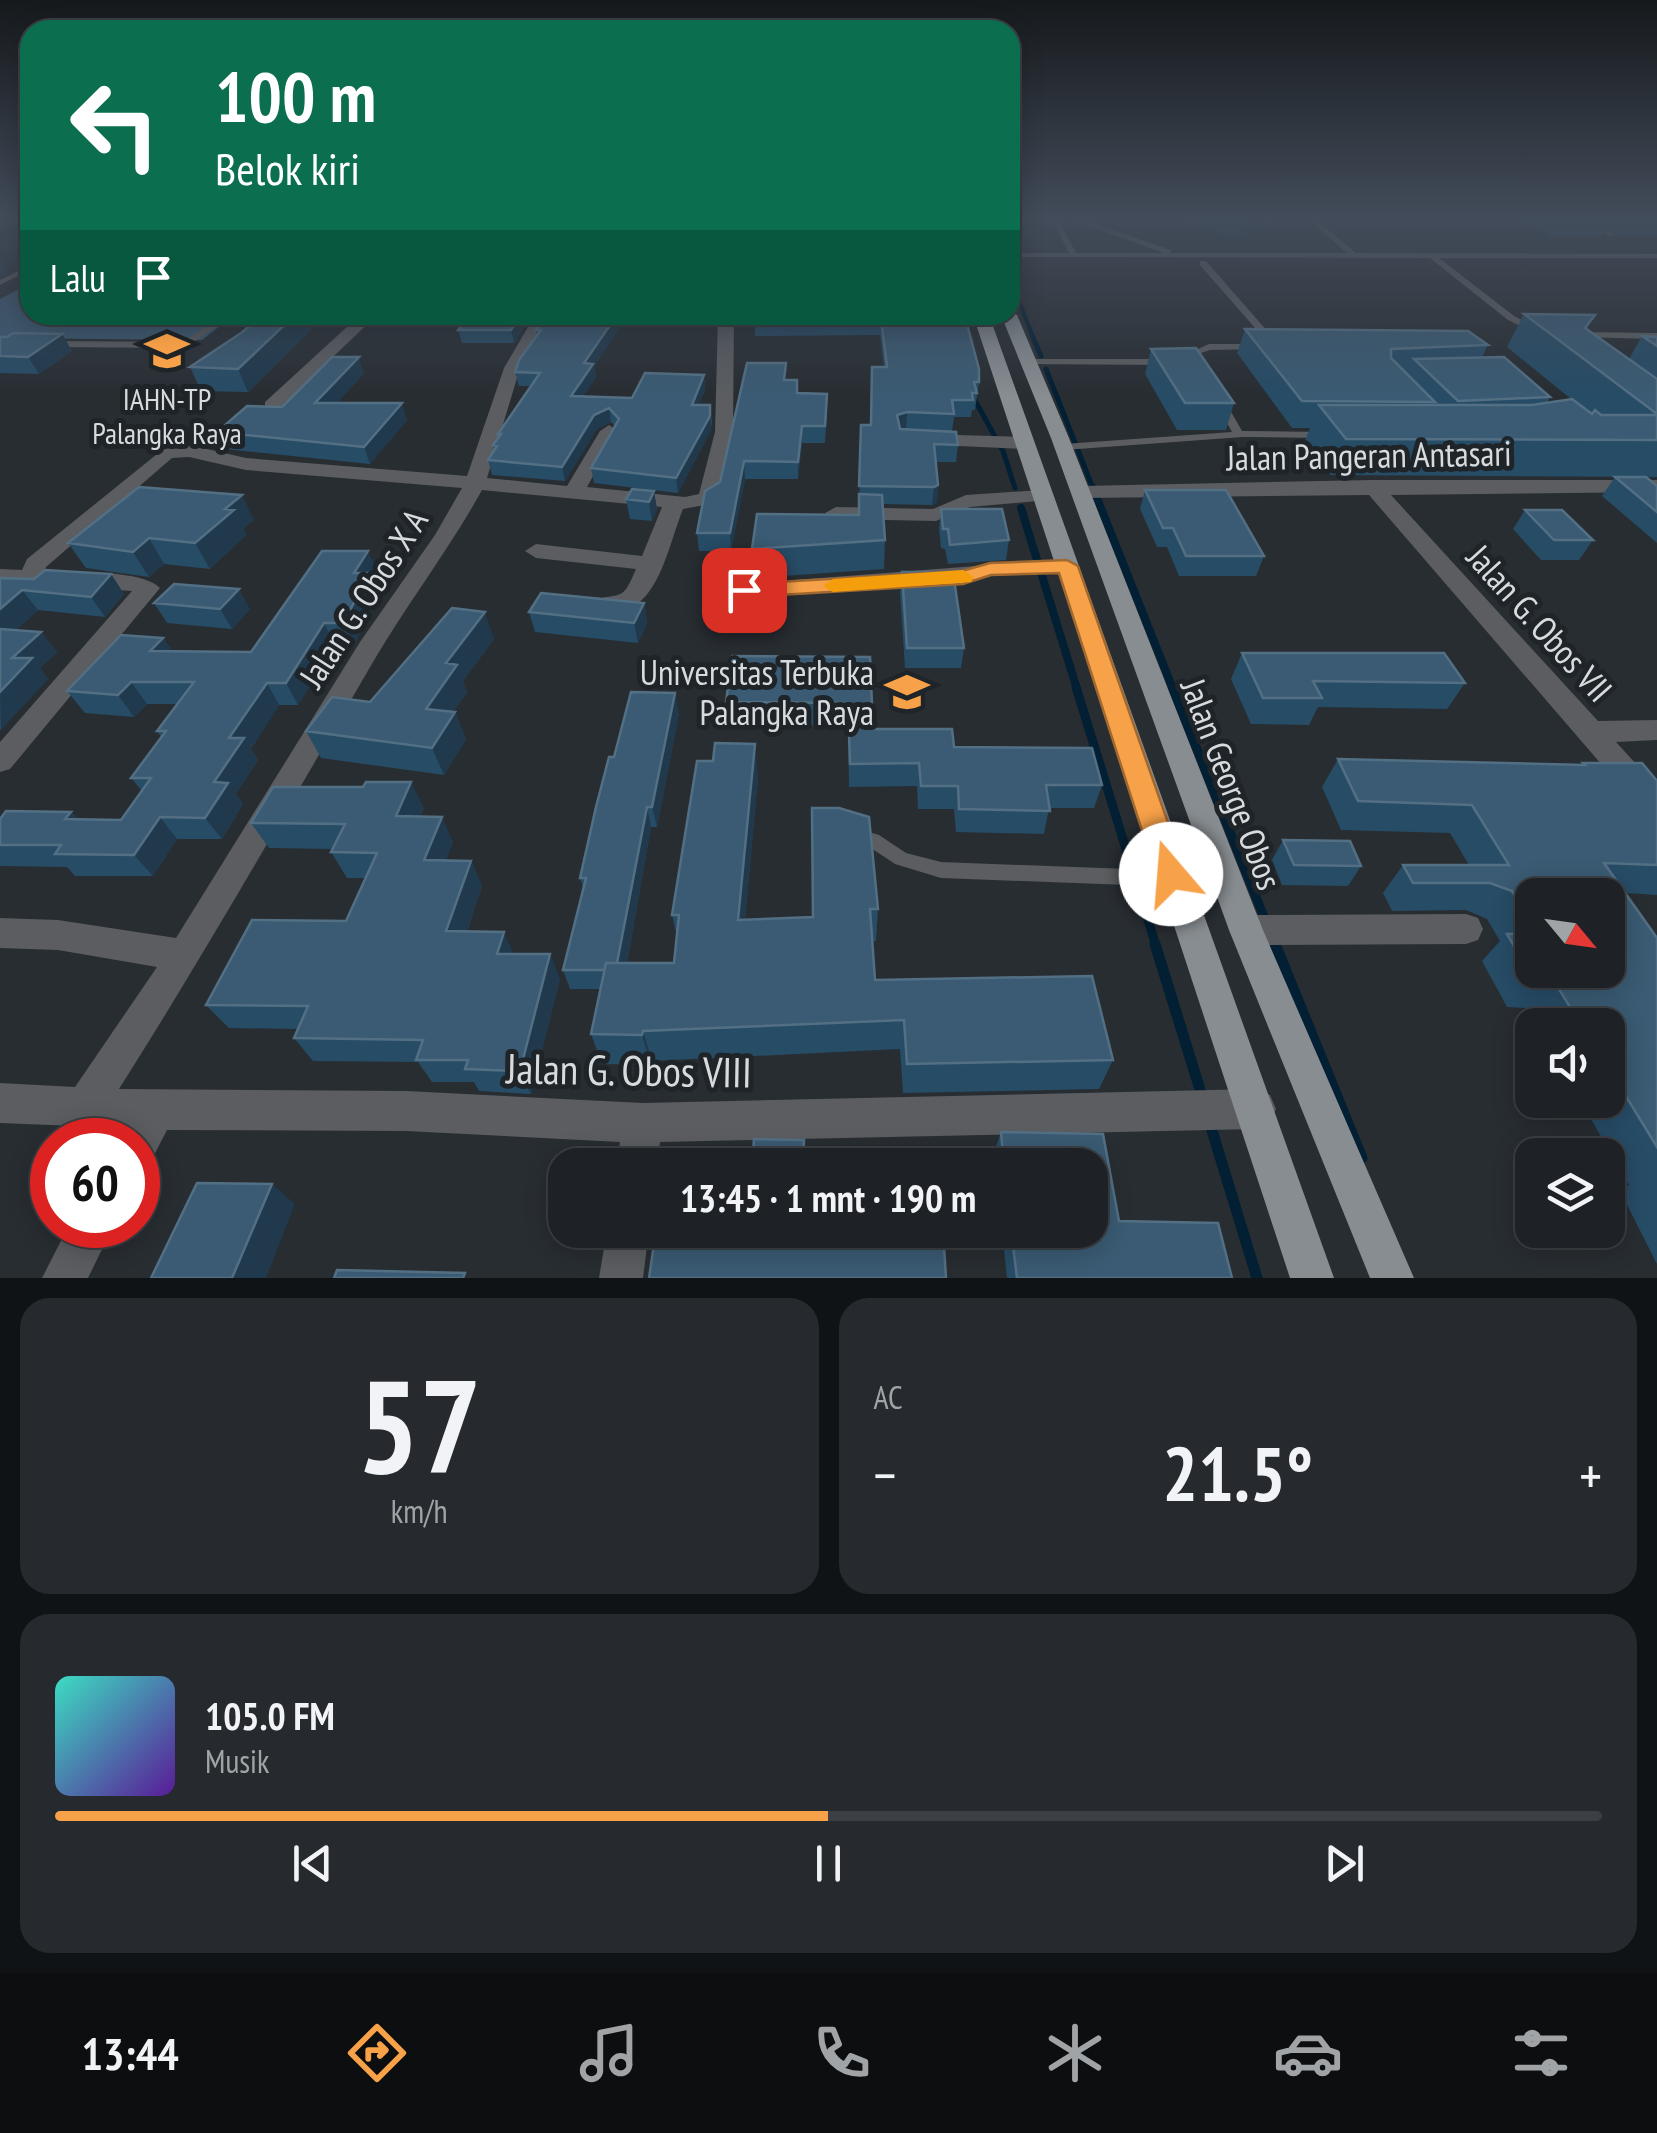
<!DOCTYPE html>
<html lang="id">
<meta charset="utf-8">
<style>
:root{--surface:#1e2226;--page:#262a2e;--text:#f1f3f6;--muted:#a1a4a7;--line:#3c3f43;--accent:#f7a149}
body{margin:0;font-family:"PT Sans Narrow",sans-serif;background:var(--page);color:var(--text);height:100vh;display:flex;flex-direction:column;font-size:38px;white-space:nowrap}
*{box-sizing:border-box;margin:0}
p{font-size:32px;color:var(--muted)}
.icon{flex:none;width:55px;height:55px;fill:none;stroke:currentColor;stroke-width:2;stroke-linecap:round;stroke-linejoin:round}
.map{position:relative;height:1278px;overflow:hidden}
.side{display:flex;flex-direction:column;gap:20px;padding:20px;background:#101315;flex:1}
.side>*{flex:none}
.guide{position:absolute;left:20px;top:20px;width:1000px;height:305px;border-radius:30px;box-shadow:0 5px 25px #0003,0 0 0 2px var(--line);background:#0b6e4f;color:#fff;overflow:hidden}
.needle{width:65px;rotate:119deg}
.buttons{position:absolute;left:1515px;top:878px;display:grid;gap:20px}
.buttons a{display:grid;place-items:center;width:110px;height:110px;border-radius:20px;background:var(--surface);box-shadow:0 5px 25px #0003,0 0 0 2px var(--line);font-size:50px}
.speed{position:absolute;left:30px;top:1118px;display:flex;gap:20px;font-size:50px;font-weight:700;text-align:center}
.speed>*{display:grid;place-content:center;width:130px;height:130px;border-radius:50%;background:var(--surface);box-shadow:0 5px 25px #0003,0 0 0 2px var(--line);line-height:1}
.speed .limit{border:15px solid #d22;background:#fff;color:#111}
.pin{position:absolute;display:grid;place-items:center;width:85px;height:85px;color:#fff;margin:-42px;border-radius:20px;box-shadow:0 5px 15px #0006}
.me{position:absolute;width:110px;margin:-55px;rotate:342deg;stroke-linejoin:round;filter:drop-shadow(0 0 8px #0008)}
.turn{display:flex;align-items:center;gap:35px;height:210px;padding:0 30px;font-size:45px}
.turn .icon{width:130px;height:130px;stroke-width:2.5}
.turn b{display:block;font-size:70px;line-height:85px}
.then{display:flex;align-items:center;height:95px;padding:0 30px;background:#0003;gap:20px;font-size:38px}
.big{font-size:75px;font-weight:800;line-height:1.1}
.side .tile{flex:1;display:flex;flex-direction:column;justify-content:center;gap:15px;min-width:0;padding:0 35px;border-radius:30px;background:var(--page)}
.side .dial{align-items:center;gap:0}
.dial b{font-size:130px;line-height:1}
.song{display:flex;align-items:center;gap:30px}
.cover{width:120px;height:120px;border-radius:15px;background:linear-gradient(135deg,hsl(170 70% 55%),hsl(270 70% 35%))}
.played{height:10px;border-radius:5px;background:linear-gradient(90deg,var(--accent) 50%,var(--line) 50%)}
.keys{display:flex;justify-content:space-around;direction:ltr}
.heat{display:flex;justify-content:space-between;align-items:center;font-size:55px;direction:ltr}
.side .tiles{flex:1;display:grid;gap:20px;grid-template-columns:1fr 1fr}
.tile:last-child{grid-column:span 2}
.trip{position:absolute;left:548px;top:1148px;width:560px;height:100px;border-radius:30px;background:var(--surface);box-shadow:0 5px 25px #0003,0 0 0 2px var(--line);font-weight:800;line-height:100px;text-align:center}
.menu{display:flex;height:160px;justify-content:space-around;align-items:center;background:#0c0e0f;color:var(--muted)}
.menu .icon{width:70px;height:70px}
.menu .active{color:var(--accent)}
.menu b{font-size:45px;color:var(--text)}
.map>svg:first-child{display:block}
.green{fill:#3b5a73}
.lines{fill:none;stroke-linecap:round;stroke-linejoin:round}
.stream-far4{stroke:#021f33;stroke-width:4}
.stream-far3{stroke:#021f33;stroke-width:5}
.stream-far2{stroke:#021f33;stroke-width:8}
.stream-far1{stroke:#021f33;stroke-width:9}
.stream{stroke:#021f33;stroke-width:11}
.lane{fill:#5b5d60;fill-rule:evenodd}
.street{fill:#5b5d60;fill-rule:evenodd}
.primary{fill:#888d91;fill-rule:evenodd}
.wall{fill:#274c66;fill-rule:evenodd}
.shaded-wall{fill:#20394c}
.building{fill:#3a5b73;stroke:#536f84;stroke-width:2.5}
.route{fill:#f7a149;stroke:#a1692f;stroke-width:2.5}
.slow{fill:#f59e0b}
.labels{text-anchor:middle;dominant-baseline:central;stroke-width:10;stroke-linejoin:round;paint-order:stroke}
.far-poi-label{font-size:30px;fill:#d8dbde;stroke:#1f2428}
.street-label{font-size:35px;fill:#d8dbde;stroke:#1f2428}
.poi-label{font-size:35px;fill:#d8dbde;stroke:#1f2428;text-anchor:end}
.near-street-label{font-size:42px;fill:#d8dbde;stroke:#1f2428}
</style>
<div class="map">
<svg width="1657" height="1278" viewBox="0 0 1657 1278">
<rect width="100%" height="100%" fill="#282d32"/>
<path class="green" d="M30 283V315H234L202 340 0 338V299Z"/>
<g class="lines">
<path class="stream-far4" d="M0 235 30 222
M1010 278 1033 337"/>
<path class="stream-far3" d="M1032 335 1041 356
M1046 369 1094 491
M972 395 1003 451 1015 488"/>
<path class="stream-far2" d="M1093 488 1173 689
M1021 508 1077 689"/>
<path class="stream-far1" d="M1076 687 1156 946
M1172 687 1266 922
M1271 935 1276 946"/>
<path class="stream" d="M1155 944 1202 1096
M1275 944 1362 1158
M1210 1124 1257 1278"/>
<path class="lane" d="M1051 217H1057L1076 253H1164L1064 217H1074L1171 250V253H1347L1306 217H1313L1356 253 1657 254V258H1439L1514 316 1536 327V331L1533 332 1508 320 1430 258 1010 257V253H1069Z
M1576 217H1584L1616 235 1610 236Z
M1200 261H1206L1275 340V344H1269L1200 265Z
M30 265V270L0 285V280Z
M223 315H233L185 348 49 347 45 344 49 341 183 342Z
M1579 332 1657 333V339L1576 337V333Z
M1257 344 1260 345V349L1210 350 1198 354 1200 361 1195 364 1190 361 1189 353 1209 344Z
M1028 359H1163L1168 362 1163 365 1025 364 1023 362Z
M1221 400 1226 403 1242 431 1324 432 1329 435 1324 438 1243 437 1064 450 1059 447 1064 444 1232 432 1216 403Z
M855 828 879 835 906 853 941 862 1128 869 1171 867 1177 870 1180 875 1177 880 1171 883 1128 885 941 878 895 864 868 846 849 840 846 835 849 830Z"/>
<path class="street" d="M360 315H377L277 410H265V402Z
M535 315H551L520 368 487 478 567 486 600 431 609 425 618 431 587 487 685 497 699 494 715 432 718 315H734L733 432 718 499 715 503 683 509C665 554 656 627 593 610L589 605 593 600C623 592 622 602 636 569L536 558 525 551 536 544 642 556 662 507 482 490C450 548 410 600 376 657 291 802 209 947 119 1089L406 1091 643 1103 1256 1089 1270 1095 1276 1109 1270 1123 1256 1129 660 1142 657 1165H617L620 1142 406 1131 167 1130 152 1159 138 1165V1140H120L125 1128 0 1123V1083L75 1087 157 967 58 950 0 948V918L58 920 176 938 360 642 435 535 462 488 246 470 189 457 172 458 46 567 44 571C72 573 142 569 160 588L10 769 0 772V742L132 591 0 583V569L22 570 27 559 167 446 189 445 246 458 467 476 504 368Z
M924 434 1024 437 1034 443 1024 449 917 444V436Z
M1372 480H1657V492L1391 495 1598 721 1657 720V740L1616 742 1657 787V819L1646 816 1369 495 1081 498 1071 492 1081 486Z
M1042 490 1052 496 1049 500 970 507 936 521 836 519 825 513 836 507 933 509 966 495Z
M1067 559 1078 566 1075 571 991 576 963 584 744 598 732 591 744 584Z
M1466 914 1478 918 1483 929 1478 940 1466 944 1246 945 1234 941 1229 930 1234 919 1246 915Z
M69 1225H114L88 1278H42Z
M607 1230H649L643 1278H599Z"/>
<path class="primary" d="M1010 311 1017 315 1069 438 1263 930 1414 1278H1370L1229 930 1051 438 1001 315H1010Z
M973 315H989L1334 1278H1290Z"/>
</g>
<path class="wall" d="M1174 217H1291L1236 237Z
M1517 217H1657V235H1619L1606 227 1602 236H1550Z
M1524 314 1595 315 1587 329 1629 359 1642 336 1657 337V477L1331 475 1305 441 1310 428H1292L1237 353 1245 329 1488 345 1482 357 1550 397 1547 403 1571 399 1507 347Z
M390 315H531L514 343H462L458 330 462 325 393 323Z
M926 315 927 324 979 382 975 410H972L971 417H954L952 431 905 430 958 445 956 462H936L938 485 937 503 932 505 883 504 885 540 884 569 754 578 752 549 859 515 861 425H871L884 367 880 335 755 336V320Z
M627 317 594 366 596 377 583 396 632 398 704 375 705 389 699 405 712 419 711 430 678 493 594 483 591 468 615 426 611 422 597 429 565 481 492 475 488 460 494 450 493 445 499 437 498 434 531 386H519L515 372 537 336 536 330Z
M323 318 248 392 201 391 190 367Z
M62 334 72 351 39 374 0 373V337Z
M1151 349 1234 403 1226 430H1177L1145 374Z
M364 373 337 403 407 420 370 464 225 449 217 432Z
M786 380 797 393 827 410 825 443H802L798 479H745L731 551H699L697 533 720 482Z
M1615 477 1657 486V543L1602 496Z
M1145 490 1264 556 1256 576H1179L1167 547H1157L1140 509Z
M654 491 657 510 652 521 630 519 626 499Z
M941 509 1009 540 1006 560 948 564 945 549 941 548 939 528Z
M1525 510 1593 540 1579 560H1541L1513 529Z
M254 520 243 529 246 535 210 569 164 564 149 577 86 568 68 543Z
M368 551 377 572 373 580 379 594 354 645H335L298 705H279L251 749 258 760 236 794 243 804 222 839H177L153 876H75L67 867 0 866V819L71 812 78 819 121 820 142 791 131 778 161 737 157 731 178 704H147L134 717 85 713 67 691 163 638 172 651 251 652Z
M902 572 964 648 961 668H905L900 592Z
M111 574 124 594 105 617 38 610 16 630 41 632 57 652 40 668 48 679 0 730V577L34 579Z
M154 603 250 609 232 629 167 623Z
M644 603 647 623 638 643 535 632 529 612Z
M494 639 463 681 467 692 453 712H455L466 739 444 775 321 758 306 731 370 702Z
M1242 653 1465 683 1447 709 1318 707 1309 725 1251 724 1231 679Z
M870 657 873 729 1102 785 1094 808H1049L1044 834 956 832 954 809H918L917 786 849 787 848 726 728 725 726 702Z
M679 713 657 827H651L627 963H674L677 937 672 915 758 777 745 920 813 917 878 909 876 941H872L875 980 1113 1060 1099 1089 903 1093 900 1049 652 1061 651 1065 602 1064 591 1034 601 989H570L563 970 583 887 580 878 614 757Z
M1338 759 1581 765 1583 763 1657 781V895L1626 893 1657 938V1264L1620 1191 1629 1185 1580 1100H1608V1025H1536L1526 1008 1507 1007 1482 961 1500 941 1487 919 1466 910 1392 911 1383 893 1403 865H1469L1450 833 1341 830 1322 787ZM1532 895 1608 970H1532Z
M424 808 420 817 453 842 446 860 471 861 482 886 467 932 560 978 531 1094 479 1091 474 1082H432L418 1062 313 1061 294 1038 298 1029 229 1028 206 1005 346 921 366 878H347L331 852 333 849 269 848 251 823Z
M1283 840 1361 866 1348 886 1282 885 1272 860Z
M1001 1132 1103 1134 1119 1221 1218 1223 1232 1278H1007L1002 1230H1090V1165H996L994 1152Z"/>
<path class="shaded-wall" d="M1242 217H1291L1236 237Z
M0 259 7 272 0 276Z
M295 315H322L323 318 248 392 238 369Z
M520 315H531L514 343 511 330Z
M617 315H627V317L594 366 596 377 574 410 571 396 584 363Z
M62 334 72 351 39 374 28 357Z
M359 357 364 373 322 420 315 403Z
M704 375 705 389 694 419 692 405Z
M402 403 407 420 370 464 364 447Z
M710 405 711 430 678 493 676 478Z
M609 408 611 422 597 429 565 481 562 467 594 415Z
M907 412 906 429 896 433 897 415Z
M802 426V443L798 479V462Z
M744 461 745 479 731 551 730 533Z
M938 485 937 503 932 505 934 487Z
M654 491 657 510 652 521 649 502Z
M242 495 254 520 243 529 246 535 210 569 195 543 225 509Z
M149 538 164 564 149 577 133 552Z
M368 551 377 572 373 580 379 594 354 645 343 623 354 573Z
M111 574 124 594 105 617 91 597Z
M239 589 250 609 232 629 220 609Z
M22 590 38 610 1 643 0 641V609Z
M644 603 647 623 638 643 634 623Z
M485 612 494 639 463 681 467 692 437 736 426 709 446 663Z
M324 623 335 645 298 705 286 683Z
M41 632 57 652 40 668 48 679 1 730 0 692 12 658Z
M163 638 177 659 150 651Z
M131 682 147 704 134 717 118 695Z
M267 683 279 705 251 749 258 760 236 794 243 804 222 839 205 818 214 782 229 738Z
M675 693 679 713 657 827 652 807Z
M455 712 466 739 444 775 432 748Z
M755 744 758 777 742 951 738 920Z
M411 782 424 808 409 842 396 816Z
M647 807 651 827 622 990 616 970Z
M71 812 91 834 65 819Z
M160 817 177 839 153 876 134 855Z
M442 817 453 842 436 885 424 860Z
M471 861 482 886 459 956 446 931Z
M504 932 515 957 497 954Z
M550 954 560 978 531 1094 520 1071Z
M643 1031 652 1061 651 1065 642 1035Z
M272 1184 295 1204 266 1278H232Z"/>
<path class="building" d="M1549 217H1602L1609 221 1557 222Z
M1621 217H1657V221H1627Z
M1524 314 1595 315 1585 328 1657 379V414Z
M263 315H295L238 369 190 367 241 333Z
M470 315H520L511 330H458Z
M544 315H617L584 363 593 364 571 396 632 398 645 373 704 375 692 405H710V416L676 478 591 468 619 419 609 408 594 415 562 467 488 460 497 446 493 445 501 434H498L540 373 515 372 519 360 541 330H536Z
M755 315H926L927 324H967L979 369V382H974L977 393H972L973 400H952L954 414 907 412 897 415 900 429 956 432 958 445 934 444 938 485 934 487 859 486 861 425H871L872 367H887L881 319 755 320Z
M1245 329 1468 331 1488 345 1391 349V358L1435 402 1302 401Z
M13 333 62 334 28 357 0 356V337H7Z
M1642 336 1657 337V346Z
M1196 348 1234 403H1185L1151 349Z
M332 357H359L315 403H402L364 447 217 432 247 406 282 407Z
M1504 357 1550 397 1458 401 1414 359Z
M747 363H786L784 380H797V393L827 394 825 426H802L798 462 744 461 730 533H697L705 491 720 482Z
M1572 399 1592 414 1595 410 1601 415H1657V440L1346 439 1319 405H1532Z
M1615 477H1646L1657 486V512Z
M139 487 242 495 225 509 234 510 195 543 149 538 133 552 68 543Z
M632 489 654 491 649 502 626 499Z
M1145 490H1226L1264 556H1186L1173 528H1163Z
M859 494 882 495 885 540 752 549 757 514 859 515Z
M941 509H1002L1009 540 950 545 948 529H943Z
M1525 510H1562L1593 540H1554Z
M322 551H368L354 573H370L343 623H324L286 683H267L229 738H244L214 782 228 783 205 818 160 817 134 855 55 854 61 845H0V819L6 811 71 812 65 819 121 820 151 778H131L166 731H157L194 682H131L118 695 67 691 121 635 163 638 150 651 251 652Z
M45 570 111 574 91 597 22 590 0 609V578L34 579Z
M902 572H953L964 648H907Z
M174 584 239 589 220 609 154 603Z
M541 593 644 603 634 623 529 612Z
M452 608 485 612 446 663 457 665 426 709 455 712 432 748 306 731 332 697 370 702Z
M0 629 41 632 12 658H32L0 692Z
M1242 653H1444L1465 683 1313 681 1322 698H1263Z
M732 656 870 657 873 729H952L954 747 1092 748 1102 785H1046L1050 811 959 809 958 786H921L919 763 850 764 848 703 726 702Z
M631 692 675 693 652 807H647L617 963H606L604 970H563L586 878H580L596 807 609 757H614Z
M715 743 755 744 738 920 813 917 812 808H839L869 817 878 909H870L875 980 1092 976 1113 1060 907 1064 904 1020 643 1031 642 1035 591 1034 606 963H674L679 915H672L697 761H713Z
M1338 759 1585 765 1583 763H1642L1657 781V865L1604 863 1657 938V1147L1608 1067V1025H1581L1554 981H1534L1507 934H1532V970H1608V895H1532V925L1512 891 1490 883H1413L1403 865H1509L1472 805 1358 801Z
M366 782H411L396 816 442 817 424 860 471 861 446 931 504 932 497 954H550L520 1071 465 1069 468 1060H416L423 1040 294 1038 308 1006 206 1005 252 920 346 921 377 853 331 852 345 824 251 823 273 787H363Z
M1283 840 1350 841 1361 866 1294 865Z
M1001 1132 1103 1134 1119 1221 1218 1223 1232 1278H1017L1011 1230H1090V1165H1004Z
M754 1139 804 1140 803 1165H752Z
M197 1183 272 1184 232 1278H151Z
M656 1230H943L946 1278H649Z
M337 1270 465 1273 463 1278H334Z"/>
<linearGradient id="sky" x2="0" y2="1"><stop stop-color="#16191c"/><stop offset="0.55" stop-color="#424c5a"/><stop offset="1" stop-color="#424c5a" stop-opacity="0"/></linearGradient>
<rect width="1657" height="396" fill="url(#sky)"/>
<path class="route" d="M1067 560 1078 566 1186 874 1181 883 1171 887 1161 883 1156 874 1059 573 991 575 963 584 744 597 733 590 744 584 962 571 990 563Z"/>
<path class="slow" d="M963 570 974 577 971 582 833 592 823 586 833 579Z"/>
<defs>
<g id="university-bare" transform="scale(3.45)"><path d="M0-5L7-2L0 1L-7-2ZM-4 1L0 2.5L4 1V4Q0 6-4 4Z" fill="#f7a149" stroke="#1f2428" stroke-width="2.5" paint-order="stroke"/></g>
</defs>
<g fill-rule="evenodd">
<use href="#university-bare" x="167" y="351"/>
<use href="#university-bare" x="907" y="692"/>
</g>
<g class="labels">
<g class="far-poi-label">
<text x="167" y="398">IAHN-TP<tspan x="167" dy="34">Palangka Raya</tspan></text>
</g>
<g class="street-label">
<text transform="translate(1369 455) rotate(-1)">Jalan Pangeran Antasari</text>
<text transform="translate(363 598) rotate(-57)">Jalan G. Obos X A</text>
<text transform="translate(1540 623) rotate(48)">Jalan G. Obos VII</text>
<text transform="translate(1232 784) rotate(69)">Jalan George Obos</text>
</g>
<g class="poi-label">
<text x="874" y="672">Universitas Terbuka<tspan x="874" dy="40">Palangka Raya</tspan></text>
</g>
<g class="near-street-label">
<text transform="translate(629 1070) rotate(1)">Jalan G. Obos VIII</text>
</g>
</g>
</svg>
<div class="buttons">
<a><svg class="needle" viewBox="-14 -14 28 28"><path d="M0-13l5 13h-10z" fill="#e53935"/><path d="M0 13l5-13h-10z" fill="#a1a4a7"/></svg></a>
<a><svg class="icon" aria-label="sound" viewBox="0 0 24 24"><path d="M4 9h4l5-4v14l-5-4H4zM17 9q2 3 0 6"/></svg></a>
<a><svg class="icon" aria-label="layers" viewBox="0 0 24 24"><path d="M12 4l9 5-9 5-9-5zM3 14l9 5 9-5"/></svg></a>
</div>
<div class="speed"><div class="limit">60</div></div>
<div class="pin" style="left:744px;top:590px;background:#d93025"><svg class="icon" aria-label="arrive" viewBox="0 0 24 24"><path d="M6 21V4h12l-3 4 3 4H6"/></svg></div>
<svg class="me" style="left:1171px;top:874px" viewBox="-20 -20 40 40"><circle r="19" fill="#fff"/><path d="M0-13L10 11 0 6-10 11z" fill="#f7a149"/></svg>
<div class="trip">13:45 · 1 mnt · 190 m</div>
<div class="guide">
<div class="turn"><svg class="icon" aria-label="left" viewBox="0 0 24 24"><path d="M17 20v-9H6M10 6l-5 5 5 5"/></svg><div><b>100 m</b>Belok kiri</div></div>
<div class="then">Lalu<svg class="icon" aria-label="arrive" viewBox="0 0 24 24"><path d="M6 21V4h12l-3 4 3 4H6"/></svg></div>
</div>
</div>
<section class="side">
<div class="tiles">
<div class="tile dial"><b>57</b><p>km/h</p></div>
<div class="tile"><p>AC</p>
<div class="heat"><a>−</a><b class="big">21.5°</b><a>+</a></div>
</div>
<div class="tile">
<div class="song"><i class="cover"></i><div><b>105.0 FM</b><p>Musik</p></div></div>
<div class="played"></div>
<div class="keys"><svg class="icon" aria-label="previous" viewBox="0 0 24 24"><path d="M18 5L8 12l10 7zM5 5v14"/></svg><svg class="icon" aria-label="pause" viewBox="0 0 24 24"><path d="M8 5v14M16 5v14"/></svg><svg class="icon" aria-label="next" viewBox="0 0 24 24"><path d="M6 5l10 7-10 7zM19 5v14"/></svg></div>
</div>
</div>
</section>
<nav class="menu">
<b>13:44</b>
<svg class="icon active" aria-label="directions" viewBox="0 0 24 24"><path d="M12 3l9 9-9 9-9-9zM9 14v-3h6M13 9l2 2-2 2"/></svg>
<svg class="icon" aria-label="music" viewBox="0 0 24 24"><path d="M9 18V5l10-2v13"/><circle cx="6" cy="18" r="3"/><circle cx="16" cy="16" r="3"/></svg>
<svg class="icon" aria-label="phone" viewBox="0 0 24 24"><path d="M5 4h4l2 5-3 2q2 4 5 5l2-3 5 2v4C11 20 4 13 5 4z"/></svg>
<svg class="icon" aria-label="climate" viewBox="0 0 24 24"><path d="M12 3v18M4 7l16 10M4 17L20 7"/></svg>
<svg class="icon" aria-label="car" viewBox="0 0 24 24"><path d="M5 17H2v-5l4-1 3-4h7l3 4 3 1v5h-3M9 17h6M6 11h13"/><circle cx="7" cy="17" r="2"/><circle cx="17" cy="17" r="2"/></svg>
<svg class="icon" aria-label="filters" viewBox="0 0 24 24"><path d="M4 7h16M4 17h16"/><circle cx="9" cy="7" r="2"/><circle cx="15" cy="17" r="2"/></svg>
</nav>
